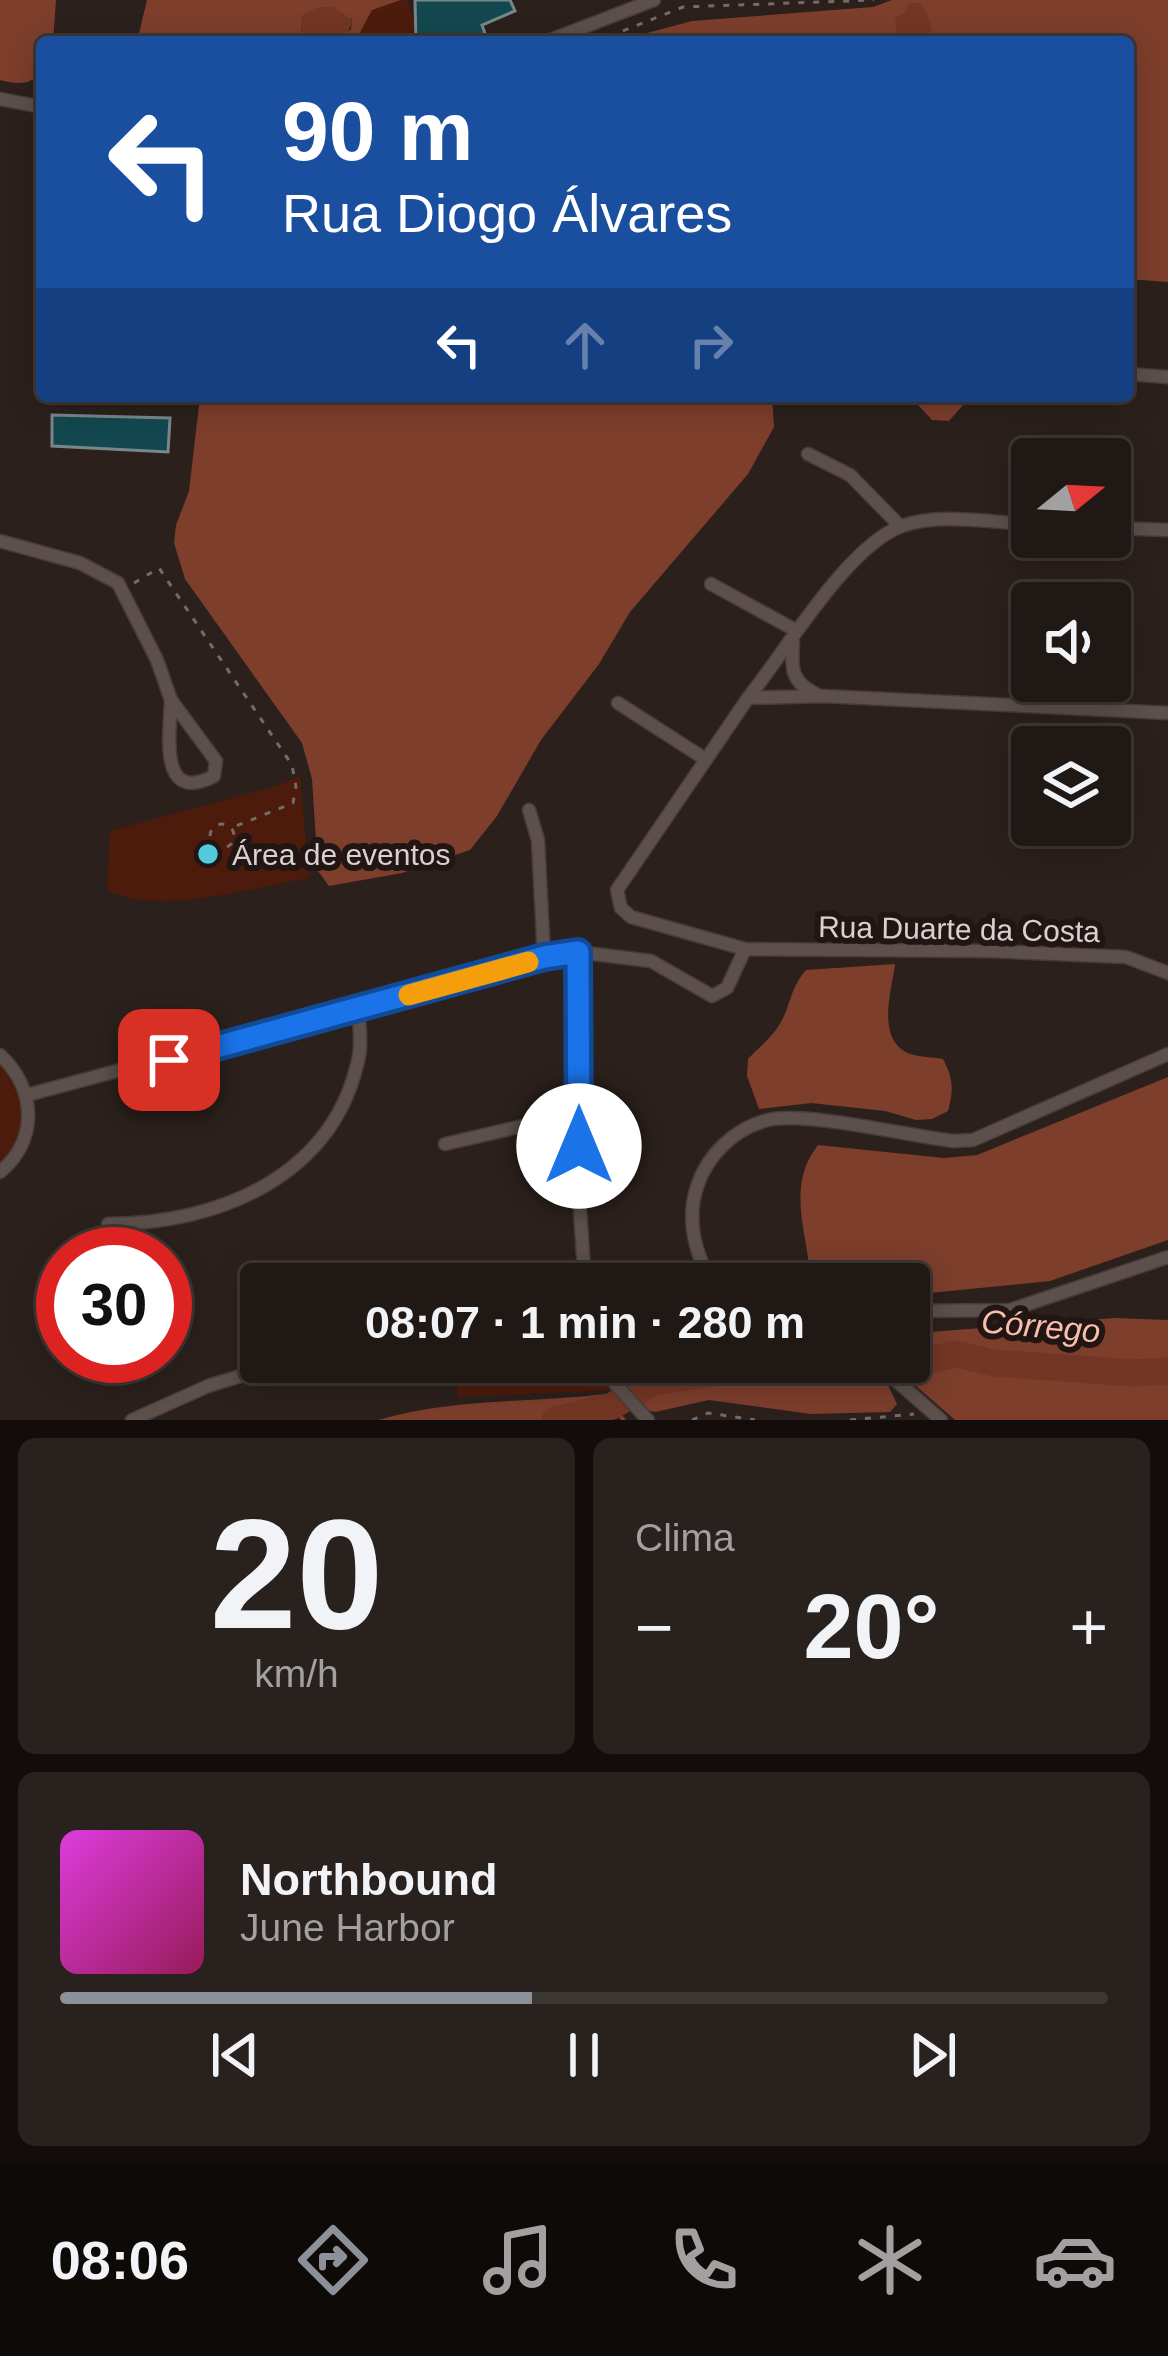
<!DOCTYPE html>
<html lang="pt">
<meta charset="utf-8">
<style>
:root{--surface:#201815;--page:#28211e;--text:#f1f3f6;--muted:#a2a0a0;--line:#3d3734;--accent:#8c9099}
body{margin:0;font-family:Arial,sans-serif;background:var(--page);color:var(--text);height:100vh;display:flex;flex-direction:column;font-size:45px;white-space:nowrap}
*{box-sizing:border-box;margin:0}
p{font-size:39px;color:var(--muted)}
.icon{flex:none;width:66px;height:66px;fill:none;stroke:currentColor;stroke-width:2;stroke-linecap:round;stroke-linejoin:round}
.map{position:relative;height:1420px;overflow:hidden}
.drawer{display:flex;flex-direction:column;gap:18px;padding:18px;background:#120d0c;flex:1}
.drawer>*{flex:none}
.banner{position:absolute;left:36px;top:36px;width:1098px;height:366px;border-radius:12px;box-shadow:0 6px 30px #0003,0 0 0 3px var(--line);background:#1a4fa0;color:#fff;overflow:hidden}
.needle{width:78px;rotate:72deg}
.tools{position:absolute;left:1011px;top:438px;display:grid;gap:24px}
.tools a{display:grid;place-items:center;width:120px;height:120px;border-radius:12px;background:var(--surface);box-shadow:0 6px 30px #0003,0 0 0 3px var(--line);font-size:60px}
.speed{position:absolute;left:36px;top:1227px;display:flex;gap:24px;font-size:60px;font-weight:700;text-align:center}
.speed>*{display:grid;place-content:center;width:156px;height:156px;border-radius:50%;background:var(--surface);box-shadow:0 6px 30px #0003,0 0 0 3px var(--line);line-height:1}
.speed .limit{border:18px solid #d22;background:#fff;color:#111}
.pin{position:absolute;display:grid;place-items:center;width:102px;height:102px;color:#fff;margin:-51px;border-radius:24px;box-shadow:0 6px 18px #0006}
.me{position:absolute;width:132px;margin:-66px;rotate:0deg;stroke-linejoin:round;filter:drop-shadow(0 0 9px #0008)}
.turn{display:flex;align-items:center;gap:42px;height:252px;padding:0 48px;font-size:54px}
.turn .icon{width:156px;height:156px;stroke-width:2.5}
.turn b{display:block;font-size:84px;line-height:102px}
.lanes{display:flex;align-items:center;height:114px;padding:0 48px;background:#0003;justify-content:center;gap:60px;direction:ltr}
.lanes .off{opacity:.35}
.big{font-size:90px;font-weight:700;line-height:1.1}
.drawer .card{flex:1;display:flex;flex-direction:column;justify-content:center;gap:18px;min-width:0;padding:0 42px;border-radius:18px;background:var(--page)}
.drawer .dial{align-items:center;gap:0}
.dial b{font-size:156px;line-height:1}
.song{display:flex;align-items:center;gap:36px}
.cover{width:144px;height:144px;border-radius:18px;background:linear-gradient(135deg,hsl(300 70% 55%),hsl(330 70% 35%))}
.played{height:12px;border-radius:6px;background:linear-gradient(90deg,var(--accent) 45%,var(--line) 45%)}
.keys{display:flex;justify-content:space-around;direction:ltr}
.heat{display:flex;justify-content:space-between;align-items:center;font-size:66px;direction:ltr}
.drawer .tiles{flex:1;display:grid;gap:18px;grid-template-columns:1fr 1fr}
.card:last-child{grid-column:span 2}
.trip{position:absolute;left:240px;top:1263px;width:690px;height:120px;border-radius:12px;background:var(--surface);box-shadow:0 6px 30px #0003,0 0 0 3px var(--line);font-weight:700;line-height:120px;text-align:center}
.tab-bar{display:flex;height:192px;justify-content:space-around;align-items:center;background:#0d0a08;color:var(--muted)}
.tab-bar .icon{width:84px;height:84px}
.tab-bar .selected{color:var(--accent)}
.tab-bar b{font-size:54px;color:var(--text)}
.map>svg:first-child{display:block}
.green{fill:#4d1b0c}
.forest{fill:#7d3e2c}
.water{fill:#743624}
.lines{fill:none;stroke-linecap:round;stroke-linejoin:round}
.river{stroke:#743624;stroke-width:27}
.building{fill:#134850;stroke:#78878a;stroke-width:3}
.street-casing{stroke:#463d3b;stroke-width:15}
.path{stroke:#756b68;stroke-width:3;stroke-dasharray:6 9;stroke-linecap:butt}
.street{stroke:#5c4f4c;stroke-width:12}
.route-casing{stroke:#114b97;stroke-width:30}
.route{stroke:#1a73e8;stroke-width:21}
.slow{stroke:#f59e0b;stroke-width:21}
.poi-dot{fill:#54cadd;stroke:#211613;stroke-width:4.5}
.labels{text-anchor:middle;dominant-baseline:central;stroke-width:12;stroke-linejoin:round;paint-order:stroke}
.poi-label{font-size:30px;fill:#d9d1cf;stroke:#211613;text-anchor:start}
.street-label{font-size:30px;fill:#d9d1cf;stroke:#211613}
.water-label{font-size:33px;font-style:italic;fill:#f9bdac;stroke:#211613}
</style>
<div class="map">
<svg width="1168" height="1420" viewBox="0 0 1168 1420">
<rect width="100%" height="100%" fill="#2b201c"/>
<path class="green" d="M401 0H407L415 23V42H355L372 10Z
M300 776 309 878C254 887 155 917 107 890L110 831 273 787Z
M0 1055 18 1074 28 1123 0 1172Z
M453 1362H594L613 1390 458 1397Z"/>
<path class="forest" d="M0 0H56L53 42H42V72C30 86 16 84 0 80Z
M147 0H401L372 10 355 42H335L351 29 352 19 303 15 300 42H137Z
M892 0H1168V282L1128 279V42L897 39 900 42H613L692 21 873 7Z
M200 396H772L774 427 748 474 630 612 599 664 541 740 497 816 470 850 402 873 329 886 318 871 312 779 302 743 185 579 174 543 176 525 189 491Z
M910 396H971L949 421 932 420Z
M895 964C892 989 877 1034 904 1051 913 1057 932 1057 943 1059 953 1078 954 1090 948 1111L932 1119 916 1120 885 1111 811 1103 759 1109 747 1076 748 1059C759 1047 773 1037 781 1022 791 1004 791 986 806 970Z
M1168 1077V1240L1050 1281 909 1295V1284L811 1282C808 1234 785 1187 818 1145L944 1158 977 1155Z
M1115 1318 1168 1320V1420H955L908 1379 901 1363 909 1362V1344L930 1332Z
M609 1362H864L889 1387 897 1404 890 1412 811 1414 709 1400 655 1412 643 1409Z
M606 1394 626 1420H621L606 1397 592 1400 590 1420H378C453 1398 530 1403 606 1394Z"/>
<path class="water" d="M909 3H919C929 15 934 27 929 42L897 39 895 17 904 14Z
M318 7H334L352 20C348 47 323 42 300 42L303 15Z"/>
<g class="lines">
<path class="river" d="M909 1360 914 1363 957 1354 994 1363 1133 1373 1168 1371
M555 1420 612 1406 654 1382 783 1362"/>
</g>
<path class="building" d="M415 0H510L515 11 482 25 487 39 476 42H416Z
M52 415 170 418 168 452 52 446Z"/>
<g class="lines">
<g class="street-casing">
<path id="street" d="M545 42 654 0
M0 99 42 107
M1128 374 1168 377
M808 454 850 475 900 526
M1110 528 1168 530
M0 541 80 563 118 583 157 660 171 700 216 761 214 776C158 805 170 734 171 700
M711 584 797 631
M793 643C791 668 791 682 816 694
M748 698C785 652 848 545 902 526 940 512 992 523 1032 524
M618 703 705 759
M529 810 538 840 544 957
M745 949 631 917 621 908 617 890 748 698 823 696 1168 713
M578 952 651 961 712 996 727 988 745 949 989 951 1126 957 1168 973
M0 1055C36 1088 39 1140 0 1172
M27 1095 544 957 578 952 580 1210 585 1284
M445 1144 579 1113
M108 1224C219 1224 335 1176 359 1056 362 1041 359 1024 358 1009
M714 1284C695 1256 686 1220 697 1187 707 1155 735 1128 768 1120 804 1111 910 1136 953 1141L973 1140 1168 1054
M909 1311 1010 1310 1168 1257
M604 1362 616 1385 648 1420
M875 1362 941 1420
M132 1420 208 1386 286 1362"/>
</g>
<path class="path" d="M595 42 683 7 874 0
M134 583 159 568 292 765 296 787 293 803 231 828
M210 836a12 12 0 1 1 24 0a12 12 0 1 1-24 0Z
M447 1362 457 1375 594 1379
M692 1420 708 1413 755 1420
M850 1420 914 1414"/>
<use href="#street" class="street"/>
</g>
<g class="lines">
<g class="route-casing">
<path id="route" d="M169 1060 544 957 578 952 579 1146"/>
</g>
<use href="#route" class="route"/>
<path class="slow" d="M409 995 528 962"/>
</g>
<circle class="poi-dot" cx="208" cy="854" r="12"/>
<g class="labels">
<g class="poi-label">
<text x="232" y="854">Área de eventos</text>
</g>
<g class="street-label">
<text transform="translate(959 929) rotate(1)">Rua Duarte da Costa</text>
</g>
<g class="water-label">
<text transform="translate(1041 1326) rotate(5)">Córrego</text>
</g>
</g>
</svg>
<div class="tools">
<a><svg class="needle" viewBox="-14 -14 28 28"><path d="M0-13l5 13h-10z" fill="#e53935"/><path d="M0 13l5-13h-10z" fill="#a2a0a0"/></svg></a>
<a><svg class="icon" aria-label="sound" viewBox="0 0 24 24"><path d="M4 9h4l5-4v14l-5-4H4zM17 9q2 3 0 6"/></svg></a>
<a><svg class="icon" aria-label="layers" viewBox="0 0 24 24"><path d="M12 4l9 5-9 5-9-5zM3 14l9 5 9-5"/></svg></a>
</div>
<div class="speed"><div class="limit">30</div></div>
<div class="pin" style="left:169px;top:1060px;background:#d93025"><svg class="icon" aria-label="arrive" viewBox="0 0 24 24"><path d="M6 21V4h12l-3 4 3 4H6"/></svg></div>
<svg class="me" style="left:579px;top:1146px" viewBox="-20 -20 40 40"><circle r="19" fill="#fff"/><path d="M0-13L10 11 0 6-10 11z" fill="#1a73e8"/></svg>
<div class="trip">08:07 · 1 min · 280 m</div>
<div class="banner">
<div class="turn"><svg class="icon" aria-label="left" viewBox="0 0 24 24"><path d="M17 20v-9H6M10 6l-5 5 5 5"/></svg><div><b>90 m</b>Rua Diogo Álvares</div></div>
<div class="lanes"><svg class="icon" aria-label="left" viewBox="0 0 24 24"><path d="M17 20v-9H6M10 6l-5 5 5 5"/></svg><svg class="icon off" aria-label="ahead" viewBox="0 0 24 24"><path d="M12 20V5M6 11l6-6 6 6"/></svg><svg class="icon off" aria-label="right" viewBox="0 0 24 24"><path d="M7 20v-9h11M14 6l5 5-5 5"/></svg></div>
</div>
</div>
<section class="drawer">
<div class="tiles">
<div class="card dial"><b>20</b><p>km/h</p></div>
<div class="card"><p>Clima</p>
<div class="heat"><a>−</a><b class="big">20°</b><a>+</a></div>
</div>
<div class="card">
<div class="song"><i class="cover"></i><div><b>Northbound</b><p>June Harbor</p></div></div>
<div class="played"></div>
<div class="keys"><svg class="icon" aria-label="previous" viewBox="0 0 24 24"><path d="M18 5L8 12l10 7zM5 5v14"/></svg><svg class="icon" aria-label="pause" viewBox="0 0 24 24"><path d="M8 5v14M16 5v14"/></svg><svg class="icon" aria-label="next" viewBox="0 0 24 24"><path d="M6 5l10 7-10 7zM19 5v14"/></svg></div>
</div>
</div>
</section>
<nav class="tab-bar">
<b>08:06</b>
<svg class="icon selected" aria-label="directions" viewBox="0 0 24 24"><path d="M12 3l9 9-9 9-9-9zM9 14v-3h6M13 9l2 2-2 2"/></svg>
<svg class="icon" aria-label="music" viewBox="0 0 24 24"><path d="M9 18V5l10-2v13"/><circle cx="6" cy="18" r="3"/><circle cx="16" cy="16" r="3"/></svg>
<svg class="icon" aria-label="phone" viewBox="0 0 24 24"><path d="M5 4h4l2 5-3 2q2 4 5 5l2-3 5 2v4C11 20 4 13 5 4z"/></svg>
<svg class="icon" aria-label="climate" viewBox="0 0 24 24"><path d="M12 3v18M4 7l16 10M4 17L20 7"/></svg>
<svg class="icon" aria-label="car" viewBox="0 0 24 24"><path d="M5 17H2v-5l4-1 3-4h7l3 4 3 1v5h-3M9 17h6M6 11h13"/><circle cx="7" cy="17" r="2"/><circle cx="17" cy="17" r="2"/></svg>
</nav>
